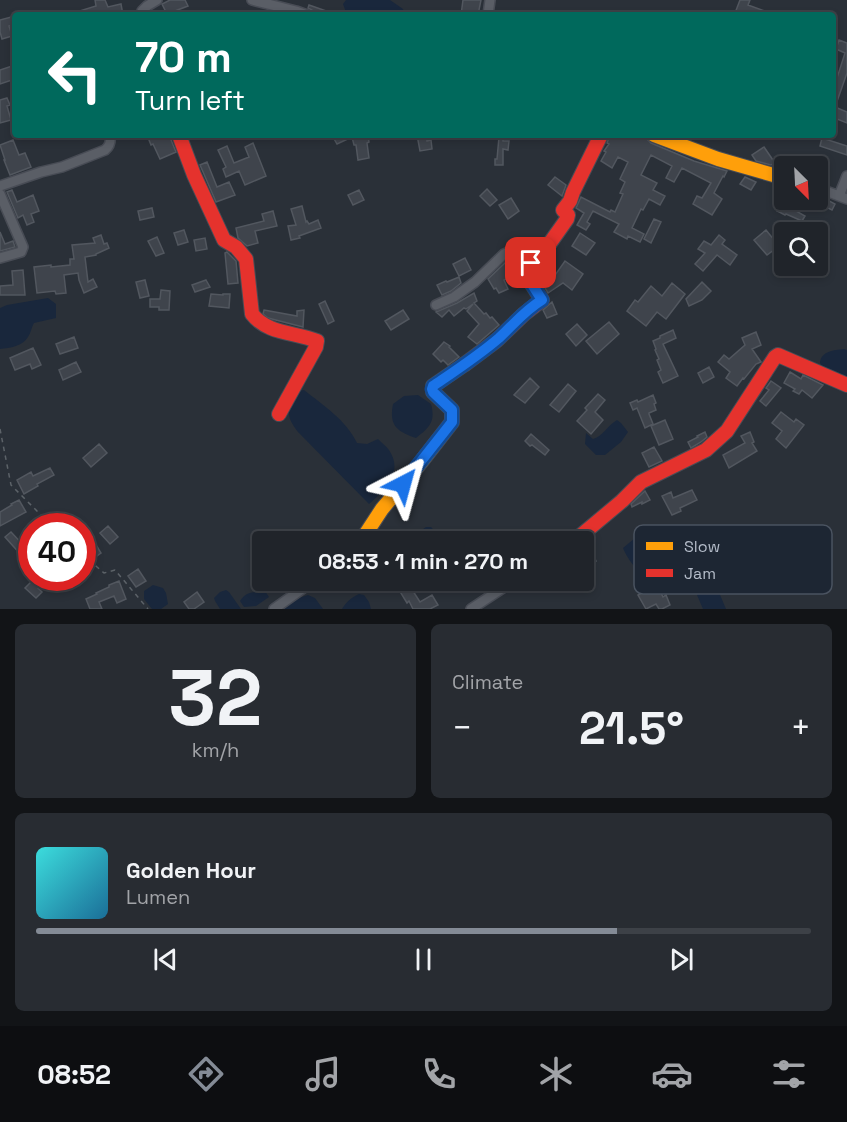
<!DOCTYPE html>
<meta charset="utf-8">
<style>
:root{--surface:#20242a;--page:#282c32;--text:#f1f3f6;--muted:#a2a4a8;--line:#3d4147;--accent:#848b96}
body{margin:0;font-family:"Space Grotesk",sans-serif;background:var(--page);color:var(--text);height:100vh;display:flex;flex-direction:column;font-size:22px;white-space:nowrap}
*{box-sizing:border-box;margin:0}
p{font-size:20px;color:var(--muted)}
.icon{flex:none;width:33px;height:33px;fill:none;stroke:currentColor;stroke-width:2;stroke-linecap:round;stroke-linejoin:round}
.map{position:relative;height:609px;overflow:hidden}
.drawer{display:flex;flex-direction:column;gap:15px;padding:15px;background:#121417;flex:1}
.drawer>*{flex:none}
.banner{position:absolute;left:12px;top:12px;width:824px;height:126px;border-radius:6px;box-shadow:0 3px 9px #0003,0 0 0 2px var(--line);background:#00695c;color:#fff;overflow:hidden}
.needle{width:39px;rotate:156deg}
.tools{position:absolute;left:774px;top:156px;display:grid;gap:12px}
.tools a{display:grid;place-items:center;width:54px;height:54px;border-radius:6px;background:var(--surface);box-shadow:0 3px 9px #0003,0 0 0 2px var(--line);font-size:30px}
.speed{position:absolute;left:18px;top:513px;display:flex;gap:12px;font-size:30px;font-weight:700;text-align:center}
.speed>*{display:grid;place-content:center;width:78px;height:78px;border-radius:50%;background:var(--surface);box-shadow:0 3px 9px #0003,0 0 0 2px var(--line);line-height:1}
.speed .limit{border:9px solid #d22;background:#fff;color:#111}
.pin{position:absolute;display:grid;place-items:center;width:51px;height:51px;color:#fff;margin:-26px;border-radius:12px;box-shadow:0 3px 9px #0006}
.me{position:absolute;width:66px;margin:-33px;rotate:39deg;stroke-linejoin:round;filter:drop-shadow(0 0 4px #0008)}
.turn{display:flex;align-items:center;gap:21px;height:126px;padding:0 24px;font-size:27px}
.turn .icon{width:78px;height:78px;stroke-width:2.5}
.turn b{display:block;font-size:42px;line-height:51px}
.big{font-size:45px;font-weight:600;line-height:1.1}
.drawer .card{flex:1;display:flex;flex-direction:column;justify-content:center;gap:9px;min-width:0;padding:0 21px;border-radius:9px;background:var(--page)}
.drawer .dial{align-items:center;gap:0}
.dial b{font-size:78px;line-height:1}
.song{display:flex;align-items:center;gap:18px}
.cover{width:72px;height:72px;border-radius:9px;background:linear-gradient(135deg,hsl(180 70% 55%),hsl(200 70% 35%))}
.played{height:6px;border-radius:3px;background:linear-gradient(90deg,var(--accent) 75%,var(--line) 75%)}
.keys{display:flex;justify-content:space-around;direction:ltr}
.heat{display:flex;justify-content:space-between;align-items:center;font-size:33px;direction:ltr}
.drawer .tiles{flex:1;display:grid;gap:15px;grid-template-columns:1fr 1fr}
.card:last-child{grid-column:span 2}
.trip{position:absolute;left:252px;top:531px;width:342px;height:60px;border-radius:6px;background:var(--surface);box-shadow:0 3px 9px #0003,0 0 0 2px var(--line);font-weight:600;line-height:60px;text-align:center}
.tab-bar{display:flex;height:96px;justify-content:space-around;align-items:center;background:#0d0e11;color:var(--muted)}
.tab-bar .icon{width:42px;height:42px}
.tab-bar .active{color:var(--accent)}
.tab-bar b{font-size:27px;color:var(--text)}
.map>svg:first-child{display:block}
.water{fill:#19273c}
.building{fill:#3f444c;stroke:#52575f;stroke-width:1.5}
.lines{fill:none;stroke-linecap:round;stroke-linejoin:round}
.street-casing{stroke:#484c55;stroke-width:12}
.slow-casing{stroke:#484c55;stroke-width:16}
.jam-casing{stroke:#484c55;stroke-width:16}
.path{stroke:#5c6268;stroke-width:1.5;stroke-dasharray:4.5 4.5;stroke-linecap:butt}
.street{stroke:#5a5e66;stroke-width:9}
.slow{stroke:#ff9f0a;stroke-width:14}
.jam{stroke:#e5322d;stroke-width:14}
.route-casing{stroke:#114b97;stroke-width:15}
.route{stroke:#1a73e8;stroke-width:10}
.key{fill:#1d2633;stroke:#4a5360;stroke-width:1.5}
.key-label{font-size:16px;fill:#b4bcc9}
</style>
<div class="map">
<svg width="847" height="609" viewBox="0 0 847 609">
<rect width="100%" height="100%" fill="#2a3038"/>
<path class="water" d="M346 0H390L403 9 405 15H347L343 4Z
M48 298 56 304V318L34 323C31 328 31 333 28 337 23 346 10 348 0 349V308L7 305Z
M844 349 847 350V378L824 369 820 363C821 351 834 350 844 349Z
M304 390C324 406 346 420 357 443L367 444 378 439C381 442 386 446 389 450 404 472 385 490 369 504L298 432C286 416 287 412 294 392Z
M418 395 431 404C436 422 429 428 416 438 396 431 389 425 393 404L404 396Z
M617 420 621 423 628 432 621 442 605 455H596L585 444 586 433 593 439C602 437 608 425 617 420Z
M653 526 669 536 673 542 656 558 658 565C654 567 647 571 643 571 634 570 626 555 623 548L647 528Z
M426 527H431L443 540V541H411L413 536Z
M153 585 163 588 166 593 168 604 161 609H152L144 599V591Z
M709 587 718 590 726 609H703L697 595 700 590Z
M226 590 229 592 241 609H220L215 601 214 598 220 592Z
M265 591 269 597 256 606 244 607 240 601C248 589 254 594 265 591Z
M359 594 364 595 369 602 371 609H342C346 602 352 597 359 594Z
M308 595 315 598 323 609H279L293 600Z"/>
<path class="building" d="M95 0H105L108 7 121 4 123 15H99L98 13 91 15H73V13L96 6Z
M170 0H185L188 6 167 14 162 4Z
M463 0H481L478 15H461Z
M740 0H750L748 5 773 14V15H741L735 13Z
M309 5 335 14V15H314L312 10 308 8Z
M15 16V24L9 26 12 36 2 39 0 32V20Z
M839 40 847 43V73L835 107 847 112V123L832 117V77L837 78 845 53 836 49Z
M15 65V79L0 84V70Z
M7 98 10 105 7 106 11 120 0 123V100Z
M147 135H169L176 152 160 159 153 144 151 145Z
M338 135H368L369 142 367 143 369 158 358 160 356 145H354L352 137 337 144 333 137Z
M417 135H426L427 141 431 140 432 149 420 151Z
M610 135H641L645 137 651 143 694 161 727 171 724 177 723 176 714 193 722 199 712 215 693 204 697 196 702 198 711 183 682 168 674 182 666 178 672 166 651 155 641 175 657 183 653 190 665 196 660 205 649 199 643 210 641 209 632 228 644 234 640 242 628 236 627 239 614 232 619 224 593 211 587 222 590 224 586 230 577 225 584 213 576 208 581 197 610 212 611 210 615 212 623 194 620 193 625 182 620 179 628 162 618 157 612 168 601 161 606 152 604 151 609 144 607 143Z
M499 137H503V141H509L508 150 503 149V165H495V159H497Z
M822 138 847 146V155L820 146Z
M13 140 19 155 25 153 31 167 10 175 4 160H5L0 145Z
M253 143 266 176 245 185 239 171 226 177 223 169 226 167 218 150 227 146 234 163 249 157 245 147Z
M764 147 775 163 771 165 756 161 752 155Z
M811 160 828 165 826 166 821 182 818 181V166H808Z
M207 162 217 187 229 182 235 195 216 202 200 165Z
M555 177 566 185 562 196 548 185Z
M745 177 756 182 751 190 740 184Z
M778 186 784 187V200H803L796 211 805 216 802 221 786 214 785 215 777 211 782 200 775 190Z
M487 189 497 200 490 206 480 196Z
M12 190 17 202 33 195 39 211 31 214 34 222 27 225 23 215 18 218 7 192Z
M359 190 364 200 353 205 348 195Z
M818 195 835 204 832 210 818 203Z
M511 198 519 211 508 219 499 205Z
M302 206 306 222 307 221 309 224 318 220 321 228 299 236 300 238 291 240 288 226 296 225 291 209Z
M152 208 154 217 140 220 138 211Z
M273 211 277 226 255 231 258 243 247 246 238 238 236 228 264 221 262 214Z
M654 219 661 222 651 243 644 239Z
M184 230 188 242 178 245 174 233Z
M766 230 779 246 767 255 754 240Z
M0 232 5 244 13 241 15 247 0 251Z
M580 233 595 243 586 255 572 246Z
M101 235 104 244 107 243 109 248 96 254V255L85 257 88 282 93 279 97 287 84 293 79 280 78 273 64 275 66 293 56 294 55 291 37 293 34 267 51 265V267L70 265V259H74L72 245 95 243 93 238Z
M719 235 725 240 722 244 737 255 730 265 717 255 703 271 695 264 705 253 698 249 704 241 711 245Z
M157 237 164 253 156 256 148 241Z
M205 238 207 249 196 251 194 240Z
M227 252 236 261 238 283 228 284 225 253Z
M465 258 471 270 459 276 453 264Z
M518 260 521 263 519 269 512 272 514 275 504 280 508 289 499 293 496 288 494 289 488 279 507 261 509 264Z
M565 261 583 274 572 290 563 283 548 293 539 278 549 271 553 278Z
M23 270 25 295H0V286L13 285 12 271Z
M459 277 461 283 451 291 442 295 437 285 446 281 447 282Z
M145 280 149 296 140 298 136 282Z
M206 280 210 287 195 292 192 285Z
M702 282 711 291 702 300 689 306 686 299Z
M672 283 685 294 666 319 657 312 646 326 627 311 635 300 638 302 651 286 662 296Z
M161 290 170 291 169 310H159V307H150V299H160Z
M474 293 477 301 474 303 484 314 486 313 490 318 492 317 499 325 477 344 468 337 479 324 467 311 473 304 466 309 464 308 454 316 449 310 442 317 436 312 457 303Z
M211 294 223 295V294H230L229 308 209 306Z
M325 301 334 321 328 324 319 304Z
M552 302 557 314 547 318 543 310Z
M264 310 297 316V311L304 310 303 327 268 318 263 314Z
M403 310 409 319 391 330 385 321Z
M609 322 619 334 597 354 586 341Z
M577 324 587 335 576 346 566 334Z
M673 330 676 338 663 344 678 376 663 383 658 372 661 370 657 360 659 359 655 350 656 349 653 341 660 338V336Z
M756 332 761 345 752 349 761 362 756 364 744 379 743 378 737 386 726 378 730 372 718 362 724 355 729 359 745 345 742 338Z
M74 337 78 348 60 354 56 344Z
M444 342 450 346 449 347 459 357 448 365 443 360 441 362 433 354Z
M33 348 41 365 32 369 30 364 15 370 10 358Z
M76 362 81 372 63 380 59 370Z
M709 367 714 377 703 383 698 373Z
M790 372 801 379 803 375 823 385 812 398 802 390 799 394 793 391 795 389 784 383Z
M530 378 539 387 525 403 514 395Z
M771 381 781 388 766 406 760 401 769 390 766 388Z
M568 384 576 391 559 412 550 405Z
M598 394 605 400 595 412 603 420 591 434 577 421 587 410 585 408Z
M653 395 656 403 654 404 656 410 649 413V414L653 424 645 428 637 408 633 410 630 403 637 400 638 402Z
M781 412 794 422 796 419 804 425 786 448 776 439 782 431 772 423Z
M665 420 673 439 659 445 651 426Z
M705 432 707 437 701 442 691 448 688 442 698 437 697 436Z
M750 432 754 442 752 443 757 451 729 468 723 455 745 443 741 436Z
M531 434 549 450 545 455 532 445 530 446 525 441Z
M99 444 107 453 91 467 83 458Z
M654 447 662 461 649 467 642 453Z
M50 468 54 475 37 484 38 486 24 494 17 480 31 472 33 476Z
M692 490 697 500 680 508 681 511 672 515 662 496 671 492 673 498Z
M645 491 650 500 642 504V502L632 507 631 504Z
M19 500 26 512 0 526V512L12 505 11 504Z
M108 526 118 537 110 544 100 533Z
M11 532 27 549 22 556 5 537Z
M82 532 88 537 90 535 101 553 94 558 86 547 82 550Z
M590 547 596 561 584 566V550Z
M138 569 146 581 136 587 128 576Z
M35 578H49L38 588 42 592 36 598 25 588Z
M410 580H424L413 591 420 602 432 595 438 605 430 609H413L409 601 407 603 399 590Z
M119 581 126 599 117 603 114 596 99 602 102 609H90L86 599 97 594 96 593 109 587V585Z
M657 585 663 597 666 595 670 605 662 609H659L656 604 646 609 638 595Z
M197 592 204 602 194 609H189L184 602Z"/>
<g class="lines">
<g class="street-casing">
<path id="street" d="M252 0 296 11 307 15
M142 15V11L147 6 157 0
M488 15 490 0
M0 186 41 172 62 167 105 150C110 146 111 142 110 135
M818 188 847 199
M0 194 23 247 21 252 0 258
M839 196 847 176
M436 305 454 297 475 282 504 254 516 249 531 263
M274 609 309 584 314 582 328 585 340 580
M471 609 515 580"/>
</g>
<g class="slow-casing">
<path id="slow" d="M654 135 718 159 784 178
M363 542V538L382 509 414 471 452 422V410L433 392V386L465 364"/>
</g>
<g class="jam-casing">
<path id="jam" d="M179 135 194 175 224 240 236 247 246 259 252 314C267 334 295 332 317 341L316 347 279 414
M465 364 497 340 524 314 542 300 526 275 531 263 545 250 567 219 568 215 563 210 570 201 573 192 601 135
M573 542 622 501 641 482 706 450 727 431 775 357 778 355 847 385"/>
</g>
<path class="path" d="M0 429 11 485 52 526
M82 554 104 573 115 570 148 609"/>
<use href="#street" class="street"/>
<use href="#slow" class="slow"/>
<use href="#jam" class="jam"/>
</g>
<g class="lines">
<g class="route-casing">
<path id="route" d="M403 484 452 422V410L433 392 432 389 433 386C455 371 478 356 499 338 513 325 525 310 542 300L526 275 531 263"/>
</g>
<use href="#route" class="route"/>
</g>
<rect x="634" y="525" width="198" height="69" rx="9" class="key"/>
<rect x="646" y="542" width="27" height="8" fill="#ff9f0a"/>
<rect x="646" y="569" width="27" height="8" fill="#e5322d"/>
<g class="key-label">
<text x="684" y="552">Slow</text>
<text x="684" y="579">Jam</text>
</g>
</svg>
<div class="tools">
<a><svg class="needle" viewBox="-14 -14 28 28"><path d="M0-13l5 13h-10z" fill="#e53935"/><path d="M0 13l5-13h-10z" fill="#a2a4a8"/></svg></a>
<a><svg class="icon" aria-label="search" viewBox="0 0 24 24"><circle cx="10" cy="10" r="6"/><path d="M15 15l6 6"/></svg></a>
</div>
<div class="speed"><div class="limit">40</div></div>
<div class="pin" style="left:531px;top:263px;background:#d93025"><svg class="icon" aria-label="arrive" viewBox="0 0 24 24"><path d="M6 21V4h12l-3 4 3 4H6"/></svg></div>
<svg class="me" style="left:403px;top:484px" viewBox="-20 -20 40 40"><path d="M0-17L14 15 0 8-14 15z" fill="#1a73e8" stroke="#fff" stroke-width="4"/></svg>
<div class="trip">08:53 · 1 min · 270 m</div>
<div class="banner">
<div class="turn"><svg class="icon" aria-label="left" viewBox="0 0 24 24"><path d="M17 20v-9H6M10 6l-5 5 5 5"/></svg><div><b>70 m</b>Turn left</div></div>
</div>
</div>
<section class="drawer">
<div class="tiles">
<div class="card dial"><b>32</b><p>km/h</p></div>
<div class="card"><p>Climate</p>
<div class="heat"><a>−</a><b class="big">21.5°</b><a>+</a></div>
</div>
<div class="card">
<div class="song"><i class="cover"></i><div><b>Golden Hour</b><p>Lumen</p></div></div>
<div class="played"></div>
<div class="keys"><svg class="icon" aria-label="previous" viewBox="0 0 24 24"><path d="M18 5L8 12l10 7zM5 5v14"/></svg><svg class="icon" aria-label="pause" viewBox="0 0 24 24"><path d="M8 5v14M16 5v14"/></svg><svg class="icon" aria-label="next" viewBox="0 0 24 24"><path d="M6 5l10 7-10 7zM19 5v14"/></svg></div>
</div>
</div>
</section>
<nav class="tab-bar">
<b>08:52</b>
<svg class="icon active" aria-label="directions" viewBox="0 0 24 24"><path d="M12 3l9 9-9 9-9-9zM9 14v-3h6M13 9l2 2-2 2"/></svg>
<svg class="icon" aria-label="music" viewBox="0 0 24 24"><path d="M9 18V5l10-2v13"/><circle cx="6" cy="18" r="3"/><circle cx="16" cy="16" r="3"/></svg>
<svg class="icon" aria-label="phone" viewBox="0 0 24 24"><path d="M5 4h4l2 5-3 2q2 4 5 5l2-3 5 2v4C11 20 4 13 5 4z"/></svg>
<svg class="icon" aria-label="climate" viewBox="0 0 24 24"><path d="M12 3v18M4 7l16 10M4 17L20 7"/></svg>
<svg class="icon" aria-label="car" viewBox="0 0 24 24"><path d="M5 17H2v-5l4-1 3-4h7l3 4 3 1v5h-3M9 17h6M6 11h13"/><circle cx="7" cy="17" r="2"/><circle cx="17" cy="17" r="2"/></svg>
<svg class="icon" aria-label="filters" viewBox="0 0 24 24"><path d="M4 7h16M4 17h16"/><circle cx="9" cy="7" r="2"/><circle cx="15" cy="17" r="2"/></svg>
</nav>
